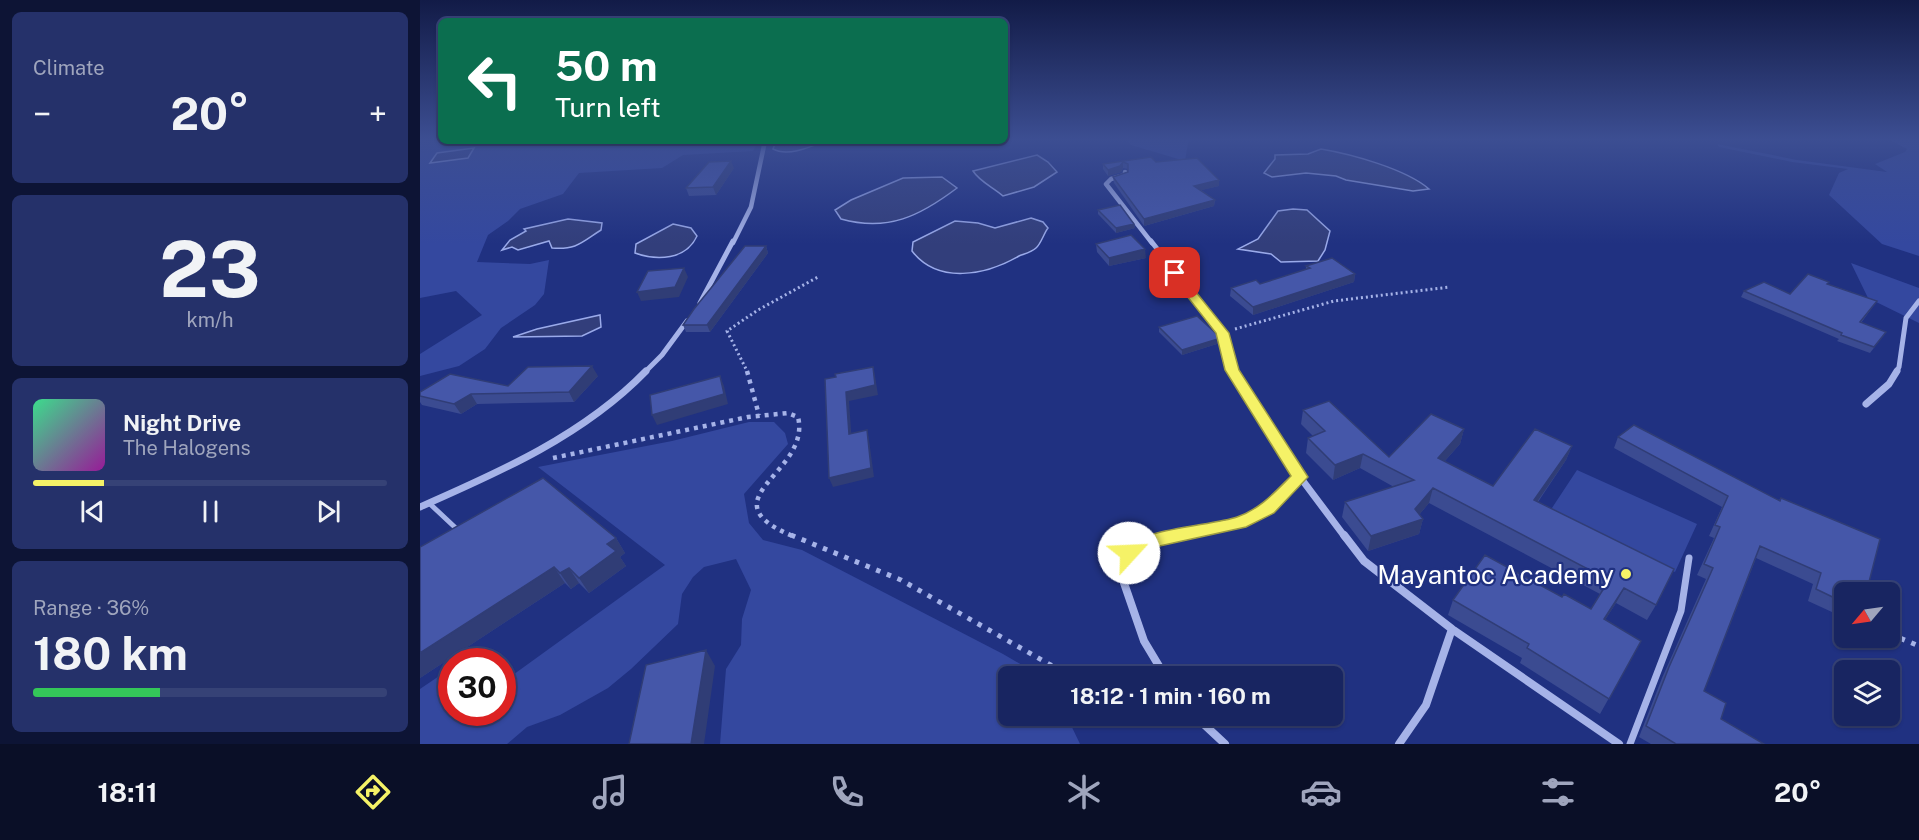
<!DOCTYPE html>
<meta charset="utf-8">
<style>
:root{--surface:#182561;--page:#25316a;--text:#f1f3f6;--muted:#9fa5bd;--line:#364276;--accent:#f5f267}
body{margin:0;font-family:"Public Sans",sans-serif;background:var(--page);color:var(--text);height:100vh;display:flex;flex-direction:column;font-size:22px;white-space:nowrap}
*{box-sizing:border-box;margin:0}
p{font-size:20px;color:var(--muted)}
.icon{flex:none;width:33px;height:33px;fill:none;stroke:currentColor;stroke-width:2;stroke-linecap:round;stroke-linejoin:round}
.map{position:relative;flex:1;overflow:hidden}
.side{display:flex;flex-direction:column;gap:12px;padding:12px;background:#0d1435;width:420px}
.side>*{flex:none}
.guide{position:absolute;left:18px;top:18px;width:570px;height:126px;border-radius:9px;box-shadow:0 2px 4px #0004,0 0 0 2px var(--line);background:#0b6e4f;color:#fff;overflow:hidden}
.needle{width:39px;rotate:241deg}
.tools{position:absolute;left:1414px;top:582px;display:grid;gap:12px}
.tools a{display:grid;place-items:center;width:66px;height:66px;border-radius:9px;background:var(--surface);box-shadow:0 2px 4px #0004,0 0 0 2px var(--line);font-size:30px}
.speed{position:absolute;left:18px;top:648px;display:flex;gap:12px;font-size:30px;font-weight:700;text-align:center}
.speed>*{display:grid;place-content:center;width:78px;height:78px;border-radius:50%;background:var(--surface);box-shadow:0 2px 4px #0004,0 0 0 2px var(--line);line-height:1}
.speed .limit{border:9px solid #d22;background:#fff;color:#111}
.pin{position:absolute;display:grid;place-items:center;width:51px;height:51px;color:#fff;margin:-26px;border-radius:12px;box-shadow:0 3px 9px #0006}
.me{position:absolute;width:66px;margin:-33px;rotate:65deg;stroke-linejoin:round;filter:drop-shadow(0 0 4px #0008)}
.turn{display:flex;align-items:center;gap:21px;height:126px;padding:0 18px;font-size:27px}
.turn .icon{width:78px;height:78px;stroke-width:2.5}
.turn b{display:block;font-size:42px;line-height:51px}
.big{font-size:45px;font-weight:700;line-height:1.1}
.side .tile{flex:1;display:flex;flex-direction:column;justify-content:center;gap:9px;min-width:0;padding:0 21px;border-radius:9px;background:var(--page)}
.side .dial{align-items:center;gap:0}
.dial b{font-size:78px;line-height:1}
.song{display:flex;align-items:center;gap:18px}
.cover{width:72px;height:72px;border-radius:9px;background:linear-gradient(135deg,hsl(150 70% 55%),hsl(300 70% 35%))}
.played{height:6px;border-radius:3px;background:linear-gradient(90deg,var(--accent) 20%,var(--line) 20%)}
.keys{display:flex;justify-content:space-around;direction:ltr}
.heat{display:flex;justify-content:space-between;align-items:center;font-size:33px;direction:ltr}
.charge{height:9px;border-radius:4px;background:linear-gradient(90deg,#34c759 36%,var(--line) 0)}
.trip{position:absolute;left:578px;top:666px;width:345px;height:60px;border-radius:9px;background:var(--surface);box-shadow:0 2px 4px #0004,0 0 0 2px var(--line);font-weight:700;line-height:60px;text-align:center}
.tab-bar{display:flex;height:96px;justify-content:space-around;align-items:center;background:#0a0f27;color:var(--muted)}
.tab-bar .icon{width:42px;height:42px}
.tab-bar .selected{color:var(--accent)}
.tab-bar b{font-size:27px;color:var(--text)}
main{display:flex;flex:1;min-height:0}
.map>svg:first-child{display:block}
.green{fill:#34489f}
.water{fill:#323e7b;stroke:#9aaaea;stroke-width:1.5}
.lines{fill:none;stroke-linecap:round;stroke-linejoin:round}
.path-far2{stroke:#a6b3e8;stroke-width:3;stroke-dasharray:2 3;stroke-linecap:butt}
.path-far1{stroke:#a6b3e8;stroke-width:4.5;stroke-dasharray:4 5;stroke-linecap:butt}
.path{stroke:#a6b3e8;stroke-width:5;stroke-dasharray:4.5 7;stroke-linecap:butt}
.lane-far1{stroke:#a6b3e8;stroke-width:5}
.lane{stroke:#a6b3e8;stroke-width:7}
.street-far3{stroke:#a6b3e8;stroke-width:4.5}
.street-far2{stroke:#a6b3e8;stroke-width:5}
.street-far1{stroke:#a6b3e8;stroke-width:7}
.street{stroke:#a6b3e8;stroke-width:8}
.wall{fill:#3b4b91}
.shaded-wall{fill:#303d76}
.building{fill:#4557a9;stroke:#303d76;stroke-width:1.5}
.route{fill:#f5f267;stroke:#9f9d43;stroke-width:1.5}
.poi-dot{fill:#f5f267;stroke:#203181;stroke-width:2}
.labels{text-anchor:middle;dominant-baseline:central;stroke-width:4.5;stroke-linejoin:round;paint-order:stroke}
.near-poi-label{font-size:26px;fill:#fff;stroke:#203181;text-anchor:end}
</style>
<main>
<section class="side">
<div class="tile"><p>Climate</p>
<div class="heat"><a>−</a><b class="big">20°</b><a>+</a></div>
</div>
<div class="tile dial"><b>23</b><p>km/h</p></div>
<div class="tile">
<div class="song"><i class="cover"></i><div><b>Night Drive</b><p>The Halogens</p></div></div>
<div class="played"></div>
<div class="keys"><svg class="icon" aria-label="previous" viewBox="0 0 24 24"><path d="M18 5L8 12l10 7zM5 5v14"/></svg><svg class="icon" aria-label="pause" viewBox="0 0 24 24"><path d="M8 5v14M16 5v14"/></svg><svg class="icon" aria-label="next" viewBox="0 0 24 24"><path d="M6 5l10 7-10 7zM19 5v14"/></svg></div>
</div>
<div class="tile"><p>Range · 36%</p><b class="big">180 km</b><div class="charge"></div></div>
</section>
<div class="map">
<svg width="1499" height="744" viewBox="0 0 1499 744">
<rect width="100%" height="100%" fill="#203181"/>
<path class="green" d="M0 140 21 141H338L333 151 263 155 242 168 159 173 143 194 100 209 88 221 68 235 57 262 110 264 129 260 124 294 115 305 81 328 65 349 39 366 0 376V354L62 315 36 291 0 298Z
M707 140H771L768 143 765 161 711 145Z
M1470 140H1499V256L1462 244 1409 195 1419 173 1428 169 1372 162 1299 147 1297 144 1377 160 1467 172 1455 164 1485 152 1487 149Z
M1431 263 1499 288V323L1448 298Z
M329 422H354L365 433 368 444 324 494 329 523 343 540 382 550 583 654 621 676H588V716H649V721L660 744H300L306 669 321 645 322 619 331 590 316 559 284 567 273 577 262 594 258 624 211 669 188 688 140 715 107 727 87 744H0V689L31 668 32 712H82L83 682 245 565 118 467 252 441Z
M1157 470 1277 524 1255 572 1130 511Z"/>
<path class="water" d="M356 141H405C390 147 368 157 353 149Z
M54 148 48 158 10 163 17 153Z
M901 149C931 154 986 169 1009 189L993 191 926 180 916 176 886 173 852 177 844 173 855 159V155L888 154Z
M617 155 628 162 637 172 614 187 583 196C573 187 560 182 553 171Z
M522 177 537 188C500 216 468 232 421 219L415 210 431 200 483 178Z
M873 209 887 210 910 231 905 250 898 261 861 262 851 254 818 249 838 239 858 211Z
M611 218 623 222 628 228C624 233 621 244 616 248 612 252 604 254 599 256 566 275 518 285 492 251L493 242 535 221 558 223 575 228Z
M148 219 182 223 181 230C162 242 157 250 132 248L129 241 98 250 92 247 82 250 90 240 106 231 104 229Z
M253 224 271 228 277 236C266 260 237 261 215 253L216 244Z
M180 315 181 327 162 336 93 337 117 329Z"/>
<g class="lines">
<path class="path-far2" d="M815 329 914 301 1030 287
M328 373 307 331 338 310 398 277"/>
<path class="path-far1" d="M327 371 339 415
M133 458 328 417 368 413 378 417C392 474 281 499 375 537"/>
<path class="path" d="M371 535 481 580 650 676
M1470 634 1499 646
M717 676 728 674"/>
<path class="lane-far1" d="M9 503 40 532"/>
<path class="lane" d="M1210 744 1261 611 1269 558"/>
<path class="street-far3" d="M705 172V175L691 179 686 184 732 243
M313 243 331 207 345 141"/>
<path class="street-far2" d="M731 241 803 333 813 373
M280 303 313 241
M224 373 242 355 267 321
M1476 373 1479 367 1486 318 1499 301"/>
<path class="street-far1" d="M812 371 880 477 925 537
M1446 404 1469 384 1477 371
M0 507C80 472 164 435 226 371
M752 537C782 531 815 529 842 512 856 502 867 488 880 477"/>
<path class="street" d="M924 535 944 561 1032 629 1199 744
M745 676 724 641 704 583 709 553 735 541 760 535
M775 716 805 744
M979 744 1006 705 1032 629"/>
</g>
<path class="wall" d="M731 157 736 162 799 186 781 190 795 200 794 206 724 226 694 183 693 177 708 172V169L703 168 701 172 688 176 683 169V164Z
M314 168 296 195 269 196 266 188Z
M678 210 714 224 715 228 696 233 678 214Z
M676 244 726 258 689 266 677 252Z
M346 246 348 253 290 332H266L263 325Z
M886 266 935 274 934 282 833 315 810 296 811 288 840 284 886 270Z
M1408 284 1457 301 1441 323 1466 332 1450 353 1417 341 1419 339 1321 297 1324 291 1370 294Z
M739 327 800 343 762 355 739 332Z
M178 376 154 402 57 404 41 414 2 405 0 402V392L88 386Z
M883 410 969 457 1044 429 1040 444 1024 462 1073 486 1152 446 1146 460 1118 502 1236 605 1227 620 1196 603 1185 620 1221 641 1180 714 1100 663 1102 658 1028 615 1033 600 1142 597 1171 609 1180 594 1009 503 999 515 1003 519 999 534 948 551 922 517 925 502 974 487 940 468 913 480 886 453 888 438 893 436 881 424Z
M1198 437 1359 500 1361 498 1425 592V618L1388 601 1393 584 1336 558 1284 691 1301 719 1344 744H1231L1219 737 1242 678 1286 579 1277 575 1294 538 1289 536 1302 507 1194 448Z
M196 538 205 553 200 557 206 566 169 593 159 583 151 589 145 583 0 678V547Z"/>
<path class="shaded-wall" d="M311 161 314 168 296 195 293 187Z
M703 162V168L701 172 688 176V170Z
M799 180V186L774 192V186Z
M795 200 794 206 724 226V219Z
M714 224 715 228 696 233V228Z
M346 246 348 253 290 332 287 325Z
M725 249 726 258 689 266V258Z
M264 268 268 277 259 297 221 301 217 292Z
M935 274 934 282 833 315V307Z
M801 338 800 343 762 355V350Z
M172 366 178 376 154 402 149 392Z
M453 367 455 376 458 395 429 401 432 444 429 434 426 392Z
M300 376 304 386 308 404 237 425 232 415Z
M51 394 57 404 41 414 34 404Z
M1044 429 1040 444 1014 473 1018 458Z
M447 430 449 440 454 477 413 487 409 478Z
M1152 446 1146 460 1108 515 1114 500Z
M943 454 940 468 913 480 915 465Z
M1013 488 1009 503 993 522 1003 519 999 534 948 551 951 536 995 509Z
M196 538 205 553 200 557 206 566 169 593 159 578 187 544Z
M134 567 145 583 0 678V653Z
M149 568 159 583 151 589 140 573Z
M1204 588 1196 603 1176 634 1184 619Z
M286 650 295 666 284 744H271Z"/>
<path class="building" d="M731 157 736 162 777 158 799 180 774 186 795 200 724 219 693 177 708 172V164L703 162 700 166 688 170 683 164Z
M311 161 293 187 266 188 289 162Z
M700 205 714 224 696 228 678 210Z
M711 235 725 249 689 258 676 244Z
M325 246H346L287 325H263L274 309Z
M912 258 935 274 833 307 811 288 836 280 840 284 890 268 886 266Z
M264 268 255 287 217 292 228 271Z
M1388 274 1409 282 1407 284 1457 301 1440 322 1466 332 1454 347 1421 335 1422 333 1324 291 1344 282 1370 294Z
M777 316 801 338 762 350 739 327Z
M172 366 149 392 51 394 34 404 0 396V392L30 374 88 386 108 367Z
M453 367 455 385 426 392 429 434 447 430 451 468 409 478 405 379 416 377 415 374Z
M300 376 304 394 232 415 230 395Z
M909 401 969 457 1011 414 1044 429 1018 458 1073 486 1115 429 1152 446 1114 500 1254 569 1236 605 1204 588 1184 619 1221 641 1189 699 1107 648 1109 644 1033 600 1065 555 1142 597 1144 594 1171 609 1189 580 1013 488 995 509 1003 519 951 536 925 502 994 480 943 454 915 465 888 438 905 431 883 410Z
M1214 425 1360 501 1361 498 1460 539 1448 586 1453 589 1452 592H1425V603L1396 589 1401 573 1340 546 1284 691 1306 703 1301 719 1344 744H1256L1226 726 1249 667 1293 568 1284 564 1300 527 1295 525 1308 496 1198 437Z
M123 478 196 538 187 544 196 551 159 578 149 568 140 573 134 567 0 653V547Z
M286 650 271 744H209L226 665Z"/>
<linearGradient id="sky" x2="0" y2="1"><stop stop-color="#121b47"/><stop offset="0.57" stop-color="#3c4e92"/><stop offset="1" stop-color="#3c4e92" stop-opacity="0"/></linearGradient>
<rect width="1499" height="244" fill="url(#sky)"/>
<path class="route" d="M755 270 759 271 809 333 819 370 888 477 854 513 826 527 735 547 709 560 702 558 700 553C712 529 791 526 817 517 840 509 854 493 871 476L805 370 796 333 749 273Z"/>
<circle class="poi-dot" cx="1206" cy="574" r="6"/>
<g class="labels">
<g class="near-poi-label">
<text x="1194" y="574">Mayantoc Academy</text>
</g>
</g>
</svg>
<div class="tools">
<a><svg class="needle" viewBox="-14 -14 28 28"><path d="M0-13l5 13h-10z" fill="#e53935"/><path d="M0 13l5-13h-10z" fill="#9fa5bd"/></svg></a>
<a><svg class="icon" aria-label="layers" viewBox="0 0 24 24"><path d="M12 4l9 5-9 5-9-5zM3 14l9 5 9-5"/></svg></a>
</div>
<div class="speed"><div class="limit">30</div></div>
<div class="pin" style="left:755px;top:273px;background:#d93025"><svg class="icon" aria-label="arrive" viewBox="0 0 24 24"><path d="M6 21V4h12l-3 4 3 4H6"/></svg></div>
<svg class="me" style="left:709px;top:553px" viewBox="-20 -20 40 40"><circle r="19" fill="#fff"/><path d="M0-13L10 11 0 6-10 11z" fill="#f5f267"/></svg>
<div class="trip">18:12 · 1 min · 160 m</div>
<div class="guide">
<div class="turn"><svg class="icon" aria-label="left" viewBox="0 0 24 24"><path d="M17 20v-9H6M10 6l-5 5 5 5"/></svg><div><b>50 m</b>Turn left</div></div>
</div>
</div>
</main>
<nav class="tab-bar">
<b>18:11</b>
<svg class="icon selected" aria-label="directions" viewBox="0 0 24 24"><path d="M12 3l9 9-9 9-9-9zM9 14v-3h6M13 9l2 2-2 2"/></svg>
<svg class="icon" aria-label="music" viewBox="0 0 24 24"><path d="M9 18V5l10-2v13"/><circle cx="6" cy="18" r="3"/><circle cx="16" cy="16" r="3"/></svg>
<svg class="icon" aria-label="phone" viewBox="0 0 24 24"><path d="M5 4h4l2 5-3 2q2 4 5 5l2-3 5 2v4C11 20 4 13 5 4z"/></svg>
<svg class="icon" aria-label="climate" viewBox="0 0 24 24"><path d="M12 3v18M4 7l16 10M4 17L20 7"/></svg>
<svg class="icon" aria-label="car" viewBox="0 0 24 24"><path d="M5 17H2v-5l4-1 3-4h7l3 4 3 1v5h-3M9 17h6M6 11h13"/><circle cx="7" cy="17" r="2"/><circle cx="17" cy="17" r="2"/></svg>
<svg class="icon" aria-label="filters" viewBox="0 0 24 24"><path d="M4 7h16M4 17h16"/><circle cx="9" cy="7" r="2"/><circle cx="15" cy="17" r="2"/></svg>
<b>20°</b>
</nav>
